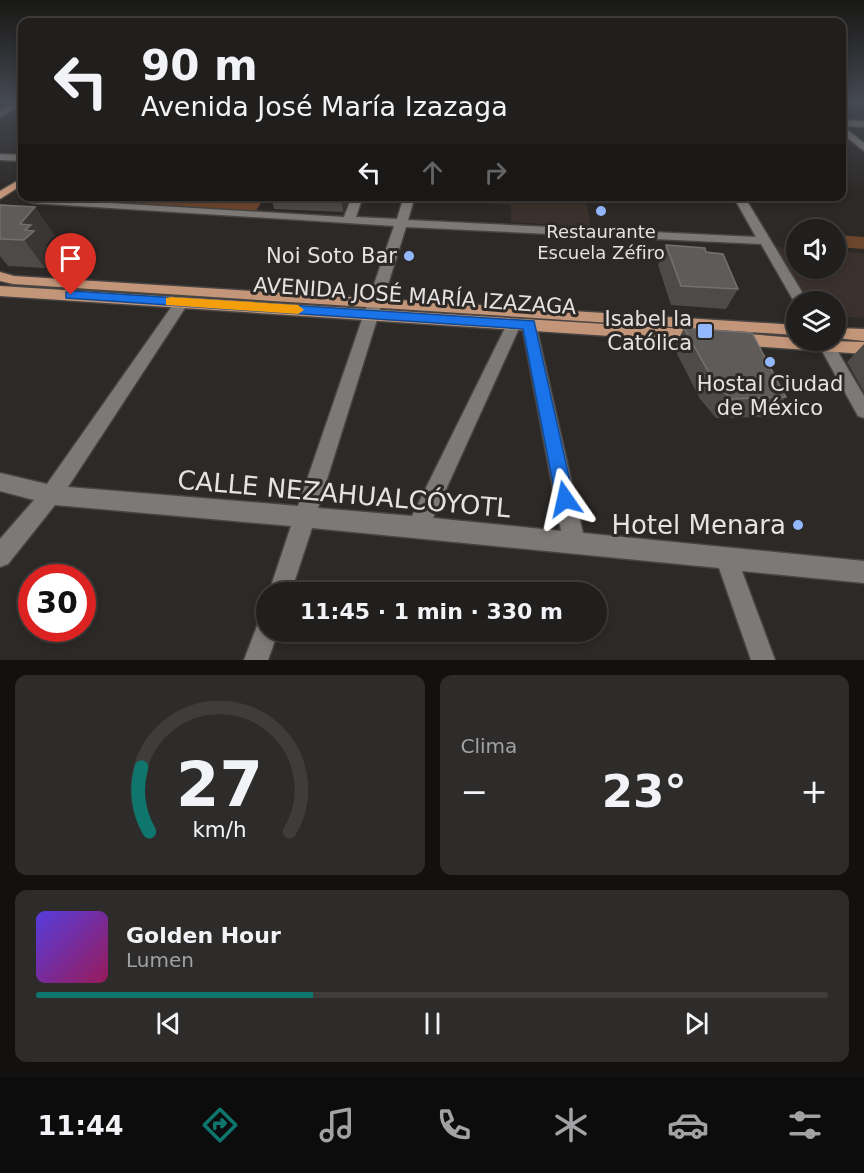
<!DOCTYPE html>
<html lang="es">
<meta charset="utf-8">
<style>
:root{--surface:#211f1d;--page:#2d2c2a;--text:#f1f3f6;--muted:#a2a2a4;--line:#3e3d3b;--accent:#0f766e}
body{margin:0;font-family:"DejaVu Sans",sans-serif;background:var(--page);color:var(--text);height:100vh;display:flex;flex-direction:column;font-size:22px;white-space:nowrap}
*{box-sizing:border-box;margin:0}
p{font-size:20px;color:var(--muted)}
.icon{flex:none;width:33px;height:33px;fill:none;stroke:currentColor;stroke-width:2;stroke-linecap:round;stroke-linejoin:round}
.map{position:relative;height:660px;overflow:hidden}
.side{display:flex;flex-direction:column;gap:15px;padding:15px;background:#121110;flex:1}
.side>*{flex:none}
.banner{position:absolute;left:18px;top:18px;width:828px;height:183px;border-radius:12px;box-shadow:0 3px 9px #0003,0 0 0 2px var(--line);background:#211f1d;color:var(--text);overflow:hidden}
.tools{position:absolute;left:786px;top:219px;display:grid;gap:12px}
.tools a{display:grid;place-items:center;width:60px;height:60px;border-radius:50%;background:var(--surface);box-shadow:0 3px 9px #0003,0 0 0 2px var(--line);font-size:30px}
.speed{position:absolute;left:18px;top:564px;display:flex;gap:12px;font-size:30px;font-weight:700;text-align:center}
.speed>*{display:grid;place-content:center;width:78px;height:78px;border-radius:50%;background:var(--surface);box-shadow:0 3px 9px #0003,0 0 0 2px var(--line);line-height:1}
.speed .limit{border:9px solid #d22;background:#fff;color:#111}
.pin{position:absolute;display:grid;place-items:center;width:51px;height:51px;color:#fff;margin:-62px -26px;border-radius:50% 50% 50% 0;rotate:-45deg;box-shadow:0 0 6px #0007}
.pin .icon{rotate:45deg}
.me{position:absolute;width:66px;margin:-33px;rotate:349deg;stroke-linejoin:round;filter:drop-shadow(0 0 4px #0008)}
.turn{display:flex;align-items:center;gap:21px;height:126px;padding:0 24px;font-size:27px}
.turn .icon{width:78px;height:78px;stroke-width:2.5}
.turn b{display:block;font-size:42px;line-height:51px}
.lanes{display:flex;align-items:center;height:57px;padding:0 24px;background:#0003;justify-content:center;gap:30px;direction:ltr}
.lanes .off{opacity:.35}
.big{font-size:45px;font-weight:700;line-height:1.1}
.side .widget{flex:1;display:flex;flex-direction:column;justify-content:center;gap:9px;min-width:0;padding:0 21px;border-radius:12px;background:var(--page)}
.side .dial{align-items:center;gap:0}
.dial svg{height:156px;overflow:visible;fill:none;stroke:var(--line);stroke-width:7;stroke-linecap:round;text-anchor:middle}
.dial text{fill:var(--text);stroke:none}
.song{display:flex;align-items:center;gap:18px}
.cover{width:72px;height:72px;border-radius:9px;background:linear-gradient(135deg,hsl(250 70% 55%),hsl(330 70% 35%))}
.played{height:6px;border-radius:3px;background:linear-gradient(90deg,var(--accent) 35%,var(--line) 35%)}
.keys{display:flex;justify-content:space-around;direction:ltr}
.heat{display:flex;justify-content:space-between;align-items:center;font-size:33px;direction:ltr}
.side .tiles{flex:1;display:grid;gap:15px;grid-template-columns:1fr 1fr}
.widget:last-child{grid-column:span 2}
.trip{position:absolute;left:256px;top:582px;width:351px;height:60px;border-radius:30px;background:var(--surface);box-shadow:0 3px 9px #0003,0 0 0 2px var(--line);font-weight:700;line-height:60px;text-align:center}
.dock{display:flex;height:96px;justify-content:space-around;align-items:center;background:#0d0c0c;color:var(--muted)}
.dock .icon{width:42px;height:42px}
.dock .active{color:var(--accent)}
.dock b{font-size:27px;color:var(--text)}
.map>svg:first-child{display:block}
.built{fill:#3b312c}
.green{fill:#6c462c}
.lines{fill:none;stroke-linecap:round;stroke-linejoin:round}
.minor-casing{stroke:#474442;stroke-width:3}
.major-casing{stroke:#474442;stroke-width:3}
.minor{fill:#7d7976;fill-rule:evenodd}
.major{fill:#c49679;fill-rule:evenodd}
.wall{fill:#4e4a48}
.shaded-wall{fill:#3a3634}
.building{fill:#5f5b59;stroke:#74706e;stroke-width:1.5}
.route{fill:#1a73e8;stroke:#114b97;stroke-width:1.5}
.slow{fill:#f59e0b}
.poi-dot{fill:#93b7fd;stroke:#2c2927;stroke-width:2}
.labels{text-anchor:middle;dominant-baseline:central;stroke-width:6;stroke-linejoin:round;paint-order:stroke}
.far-poi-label{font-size:18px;fill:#e5e2e1;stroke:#2c2927}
.poi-label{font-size:21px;fill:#e5e2e1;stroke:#2c2927;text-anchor:end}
.street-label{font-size:21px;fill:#e5e2e1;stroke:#2c2927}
.near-street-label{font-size:26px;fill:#e5e2e1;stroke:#2c2927}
.near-poi-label{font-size:26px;fill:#e5e2e1;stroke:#2c2927;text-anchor:end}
</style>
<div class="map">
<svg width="864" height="660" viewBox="0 0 864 660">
<rect width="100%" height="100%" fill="#2c2927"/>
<path class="built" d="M472 197H585L591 227 511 222V205L471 202Z
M772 247 796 248V268H836V251L864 253V318L836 316V302L807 301Z"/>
<path class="green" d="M25 196 265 197 255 212 23 198Z
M836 235 864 237V249L836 247Z"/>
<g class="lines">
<g class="minor-casing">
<path id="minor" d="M15 102H22V105L0 117V110Z
M842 120 864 121V127L842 126Z
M842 126 864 143V151L842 133Z
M0 154 22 155V161L0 160Z
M352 196H363L356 217 397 219 404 196H415L408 220 756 237 733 196H744L808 302H796V305L761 244 406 227 318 508 412 516 507 324 514 319 521 324 433 518 561 531 522 325 529 320 536 325 583 533 864 561V583L742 571 775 660H751L719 568 312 528 291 592H269L291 526 55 505 8 564 0 567V539L34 500 0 491V473L47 484 177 299 182 297 189 302 68 487 298 506 394 226 32 203 26 200 28 198 344 217Z
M816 340H831L864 396V418L858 416Z
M267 617V632H278L268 660H244L259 621Z"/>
</g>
<g class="major-casing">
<path id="major" d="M22 178V185L0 199V191Z
M0 272 14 276 796 325V335L13 284 0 281Z
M0 286 701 330 709 336 701 342 0 296Z
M836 328 864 329V341L836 338Z
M736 333 796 338V340L864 342V354L736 345 728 339Z"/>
</g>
<use href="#minor" class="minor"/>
<use href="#major" class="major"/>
</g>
<path class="wall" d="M271 196H348L349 198 343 212 274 209Z
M0 205 35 207 54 235 46 245 54 259 45 268 8 266 0 256Z
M666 245 706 252 738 289 726 309 671 305 658 265Z
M684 328 786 397 769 417 716 418 700 399 674 348Z
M864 344V392L847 362Z"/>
<path class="shaded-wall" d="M342 196H348L349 198 343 212 341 198Z
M35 207 54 235 46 245 54 259 45 268 24 240 20 224Z"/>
<path class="building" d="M308 196H342L341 198Z
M0 205 35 207 20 224 31 225 25 230 34 231 24 240 0 239Z
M666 245 705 248 706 252 723 254 738 289 681 286Z
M684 328 752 333 786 397 731 399 713 380Z"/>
<linearGradient id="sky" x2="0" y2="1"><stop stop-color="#181715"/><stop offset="0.52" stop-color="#454952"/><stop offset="1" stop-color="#454952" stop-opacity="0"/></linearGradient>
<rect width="864" height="195" fill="url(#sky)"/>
<path class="route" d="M71 291 534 321 574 499 571 505 565 508 558 505 556 499 523 329 66 298V292Z"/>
<path class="slow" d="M171 297 298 305 304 310 298 314 166 305V298Z"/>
<g class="poi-dot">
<circle cx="601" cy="211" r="6"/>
<circle cx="409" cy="256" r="6"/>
<rect x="697" y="323" width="16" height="16" rx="3"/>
<circle cx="770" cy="362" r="6"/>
<circle cx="798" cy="525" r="6"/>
</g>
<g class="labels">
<g class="far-poi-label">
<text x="601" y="231">Restaurante<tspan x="601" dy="21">Escuela Zéfiro</tspan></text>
</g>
<g class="poi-label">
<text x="397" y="256">Noi Soto Bar</text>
<text x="692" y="319">Isabel la<tspan x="692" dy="24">Católica</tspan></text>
<text x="770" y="384" text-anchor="middle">Hostal Ciudad<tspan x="770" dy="24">de México</tspan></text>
</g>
<g class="street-label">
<text transform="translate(415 296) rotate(4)">AVENIDA JOSÉ MARÍA IZAZAGA</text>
</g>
<g class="near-street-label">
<text transform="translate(344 494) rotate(5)">CALLE NEZAHUALCÓYOTL</text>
</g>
<g class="near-poi-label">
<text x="786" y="525">Hotel Menara</text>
</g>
</g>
</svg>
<div class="tools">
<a><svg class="icon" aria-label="sound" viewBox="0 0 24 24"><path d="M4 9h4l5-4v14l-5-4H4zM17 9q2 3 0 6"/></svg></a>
<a><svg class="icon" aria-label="layers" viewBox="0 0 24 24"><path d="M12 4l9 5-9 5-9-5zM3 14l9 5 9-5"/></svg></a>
</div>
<div class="speed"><div class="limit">30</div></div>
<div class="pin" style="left:71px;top:295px;background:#d93025"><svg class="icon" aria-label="arrive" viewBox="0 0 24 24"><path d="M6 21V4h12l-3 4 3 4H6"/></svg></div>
<svg class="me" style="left:565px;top:499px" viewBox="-20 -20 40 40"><path d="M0-17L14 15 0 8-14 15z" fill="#1a73e8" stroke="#fff" stroke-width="4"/></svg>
<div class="trip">11:45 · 1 min · 330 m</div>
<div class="banner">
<div class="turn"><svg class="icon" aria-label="left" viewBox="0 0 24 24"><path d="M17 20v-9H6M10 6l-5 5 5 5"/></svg><div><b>90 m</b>Avenida José María Izazaga</div></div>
<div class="lanes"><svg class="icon" aria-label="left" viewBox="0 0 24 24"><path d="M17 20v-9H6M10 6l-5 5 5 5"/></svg><svg class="icon off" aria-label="ahead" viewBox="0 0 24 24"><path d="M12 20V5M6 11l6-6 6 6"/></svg><svg class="icon off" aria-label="right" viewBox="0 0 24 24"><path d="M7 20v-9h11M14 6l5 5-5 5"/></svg></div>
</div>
</div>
<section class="side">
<div class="tiles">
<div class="widget dial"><svg viewBox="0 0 100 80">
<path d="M14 69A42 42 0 1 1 86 69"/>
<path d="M14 69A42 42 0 0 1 10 36" stroke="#0f766e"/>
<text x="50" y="56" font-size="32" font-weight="700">27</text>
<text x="50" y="72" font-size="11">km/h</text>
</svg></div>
<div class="widget"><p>Clima</p>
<div class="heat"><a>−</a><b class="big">23°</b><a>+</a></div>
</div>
<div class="widget">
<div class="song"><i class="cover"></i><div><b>Golden Hour</b><p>Lumen</p></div></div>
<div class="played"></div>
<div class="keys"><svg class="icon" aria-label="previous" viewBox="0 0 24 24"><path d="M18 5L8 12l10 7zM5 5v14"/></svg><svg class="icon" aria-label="pause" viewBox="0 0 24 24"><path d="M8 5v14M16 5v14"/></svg><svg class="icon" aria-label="next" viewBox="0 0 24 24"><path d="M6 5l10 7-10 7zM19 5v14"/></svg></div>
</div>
</div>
</section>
<nav class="dock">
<b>11:44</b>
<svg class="icon active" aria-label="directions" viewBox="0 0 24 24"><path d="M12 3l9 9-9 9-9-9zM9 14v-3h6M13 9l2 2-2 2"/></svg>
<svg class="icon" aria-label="music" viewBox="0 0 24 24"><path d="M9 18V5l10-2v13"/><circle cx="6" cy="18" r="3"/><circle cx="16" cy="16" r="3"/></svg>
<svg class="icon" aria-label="phone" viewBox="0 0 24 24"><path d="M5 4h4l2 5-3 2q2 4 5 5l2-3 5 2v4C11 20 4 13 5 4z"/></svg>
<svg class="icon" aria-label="climate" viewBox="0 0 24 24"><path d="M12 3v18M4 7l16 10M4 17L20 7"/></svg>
<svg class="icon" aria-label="car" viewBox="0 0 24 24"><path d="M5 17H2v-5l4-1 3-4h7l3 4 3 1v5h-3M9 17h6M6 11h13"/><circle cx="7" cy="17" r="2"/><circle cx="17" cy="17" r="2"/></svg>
<svg class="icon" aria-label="filters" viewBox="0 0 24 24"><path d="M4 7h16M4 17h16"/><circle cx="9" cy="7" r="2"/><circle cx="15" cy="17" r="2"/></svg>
</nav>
